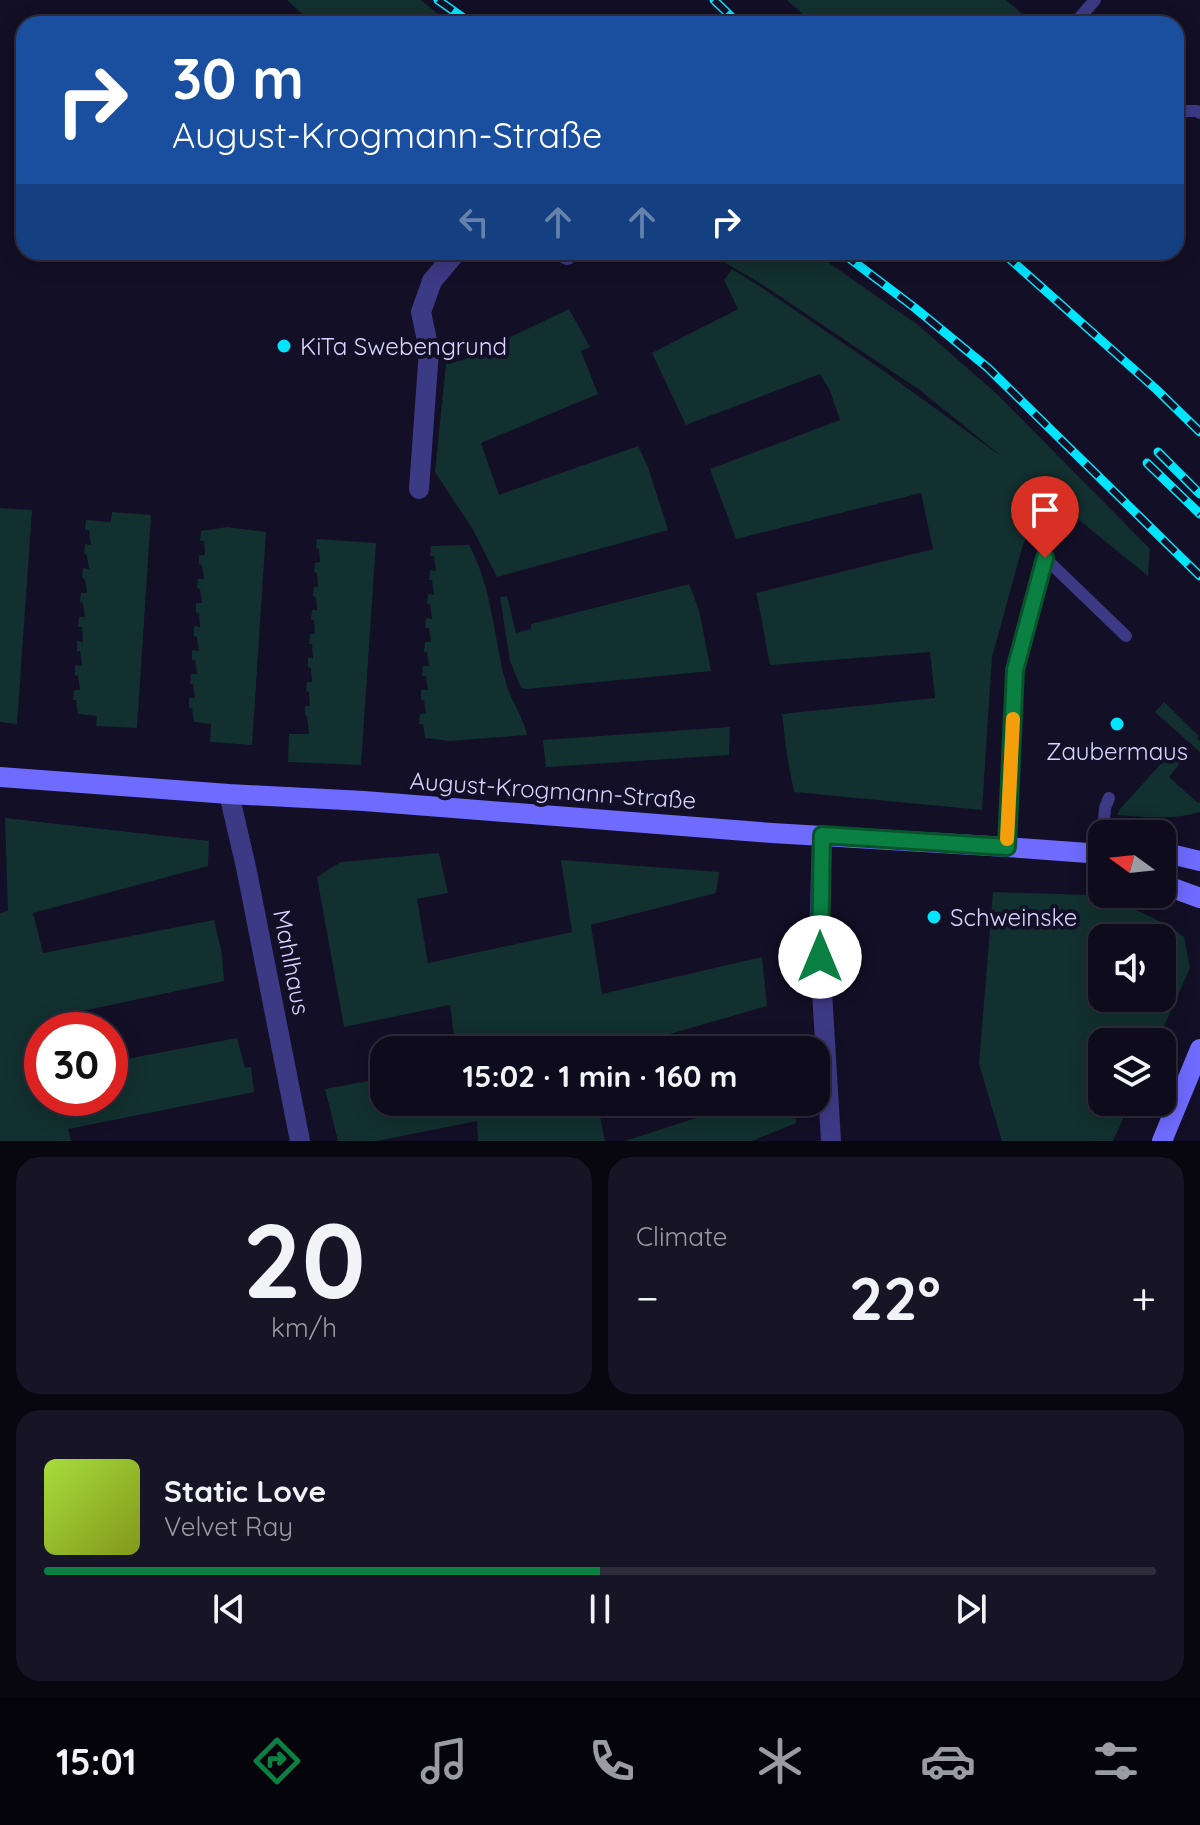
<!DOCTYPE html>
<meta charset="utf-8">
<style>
:root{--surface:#0e0b1c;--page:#171425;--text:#f1f3f6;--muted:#9b9ba3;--line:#2e2b3b;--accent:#0b8043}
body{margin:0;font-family:Quicksand,sans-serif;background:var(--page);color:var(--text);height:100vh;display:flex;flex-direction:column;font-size:30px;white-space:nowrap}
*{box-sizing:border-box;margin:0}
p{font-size:26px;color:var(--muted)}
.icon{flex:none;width:44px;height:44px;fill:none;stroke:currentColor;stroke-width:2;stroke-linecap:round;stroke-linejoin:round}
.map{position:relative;height:1141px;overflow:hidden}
.panel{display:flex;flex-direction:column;gap:16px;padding:16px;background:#08060f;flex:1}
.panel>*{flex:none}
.hud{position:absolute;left:16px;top:16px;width:1168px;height:244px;border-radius:24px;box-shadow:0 4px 20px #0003,0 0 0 2px var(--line);background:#1a4fa0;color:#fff;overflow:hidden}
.needle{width:52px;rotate:285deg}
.buttons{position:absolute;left:1088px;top:820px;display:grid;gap:16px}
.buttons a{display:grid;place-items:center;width:88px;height:88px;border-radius:16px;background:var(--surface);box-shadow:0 4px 20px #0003,0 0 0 2px var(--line);font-size:40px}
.speed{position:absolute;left:24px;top:1012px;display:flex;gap:16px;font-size:40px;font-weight:700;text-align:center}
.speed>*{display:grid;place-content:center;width:104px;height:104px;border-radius:50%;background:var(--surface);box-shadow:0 4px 20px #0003,0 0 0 2px var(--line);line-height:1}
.speed .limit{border:12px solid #d22;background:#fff;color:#111}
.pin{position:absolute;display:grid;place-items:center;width:68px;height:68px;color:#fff;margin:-82px -34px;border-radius:50% 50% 50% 0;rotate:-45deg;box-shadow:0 0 8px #0007}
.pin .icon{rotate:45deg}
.me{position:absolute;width:88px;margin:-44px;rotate:0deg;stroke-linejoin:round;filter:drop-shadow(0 0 6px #0008)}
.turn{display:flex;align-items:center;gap:28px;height:168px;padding:0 24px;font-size:36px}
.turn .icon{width:104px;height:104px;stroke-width:2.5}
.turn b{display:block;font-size:56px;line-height:68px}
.lanes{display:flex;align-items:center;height:76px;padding:0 24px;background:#0003;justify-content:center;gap:40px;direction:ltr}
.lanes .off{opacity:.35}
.big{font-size:60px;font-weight:700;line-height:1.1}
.panel .card{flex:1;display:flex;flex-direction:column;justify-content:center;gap:12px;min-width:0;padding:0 28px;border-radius:24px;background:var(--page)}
.panel .dial{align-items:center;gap:0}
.dial b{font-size:104px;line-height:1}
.song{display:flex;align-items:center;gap:24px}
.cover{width:96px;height:96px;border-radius:12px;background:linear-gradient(135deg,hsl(80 70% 55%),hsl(70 70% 35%))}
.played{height:8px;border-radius:4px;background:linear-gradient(90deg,var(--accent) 50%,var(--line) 50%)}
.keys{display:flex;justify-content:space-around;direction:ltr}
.heat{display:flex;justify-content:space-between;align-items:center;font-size:44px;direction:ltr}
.panel .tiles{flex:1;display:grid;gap:16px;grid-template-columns:1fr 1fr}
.card:last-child{grid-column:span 2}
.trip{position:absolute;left:370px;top:1036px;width:460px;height:80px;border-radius:24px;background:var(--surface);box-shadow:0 4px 20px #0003,0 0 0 2px var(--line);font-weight:700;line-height:80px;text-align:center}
.dock{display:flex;height:128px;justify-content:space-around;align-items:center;background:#06040b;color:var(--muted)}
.dock .icon{width:56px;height:56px}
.dock .current{color:var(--accent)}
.dock b{font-size:36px;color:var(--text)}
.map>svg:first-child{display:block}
.green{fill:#12302f;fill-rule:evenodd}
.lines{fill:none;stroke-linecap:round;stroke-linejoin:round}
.service{stroke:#3d3a85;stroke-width:12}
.minor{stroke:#3d3a85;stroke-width:20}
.secondary{stroke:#6f6bff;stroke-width:20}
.rail-casing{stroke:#00e5ff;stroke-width:9}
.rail{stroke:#130f26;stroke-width:6;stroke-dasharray:18;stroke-linecap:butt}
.route-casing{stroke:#07532c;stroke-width:20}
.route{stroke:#0b8043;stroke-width:14}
.slow{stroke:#f59e0b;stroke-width:14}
.poi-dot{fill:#00e5ff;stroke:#130f26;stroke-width:3}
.labels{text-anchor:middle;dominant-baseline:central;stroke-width:8;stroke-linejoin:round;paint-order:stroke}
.poi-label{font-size:24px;fill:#d9d4ff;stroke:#130f26;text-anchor:start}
.street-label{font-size:24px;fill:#d9d4ff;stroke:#130f26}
</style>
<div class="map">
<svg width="1200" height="1141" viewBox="0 0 1200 1141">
<rect width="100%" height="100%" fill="#130f26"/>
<path class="green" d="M287 0H421L450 24H313Z
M787 0H1006L1034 24H814Z
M707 252H813L918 325 996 393 1150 549 1148 576 1041 489 1021 552 992 657 982 810 794 792 787 756 782 714 935 698 930 652 770 665C765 641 762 617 756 593L933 549 921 493 736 539 710 469 840 420 830 391 820 374 686 425 652 353 738 309 724 280 732 269 764 289 881 369 1005 459 921 391 763 285Z
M569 309 590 347 581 351 598 394 481 443 499 495 638 446 648 467 668 530 497 577 472 528 435 472 446 364 463 360Z
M0 508 32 510 17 724 0 722Z
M112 512 151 515 137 728 96 726 97 716 78 714 76 700H73L74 690H80L78 676 75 675V665L82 666 80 651H77V641L83 642 82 627H78L79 617H85L83 603 80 602 81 593H87L85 579 82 578 83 568 89 569 87 555 84 554 85 544 91 545 89 530H85L86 520 111 522Z
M227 527 266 532 252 745 210 742 211 724 194 722 192 708H189V698H195L193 684H190L191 674H197L195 660H192V650L199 651 197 637 194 636V626L200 627 199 613 196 612V603H202L200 589 197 588 198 579H204L202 565 199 564V555H205L204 541H200L201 531Z
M317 539 376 543 361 765 288 762 289 734H309L307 716 305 715V706H310L309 692 306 691 307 682H312L311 668 308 667V658H313L312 644H309L310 634H315L314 620H311L312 610H317L316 597 313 596 314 586 318 587 317 573 314 572 315 563 320 562 319 549 316 548Z
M469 545C493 589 493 636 506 683 511 701 523 716 527 735L450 741 425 738 423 724H419L420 714H426L424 700H421V690H428L426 676H422L423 666H429L427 652H424L425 642H431L429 628H425L426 618 432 619 430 604H427L428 594 434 595 432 580H429L430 570 436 571 434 556H430L431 546Z
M689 584 699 610 711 671 527 689 521 688 510 661 500 597 507 596 516 633 531 629V624Z
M1164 702 1199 736 1197 738 1200 741V752L1155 712Z
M730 727 729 755 546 767 543 740Z
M1171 755 1181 762 1169 777 1198 803 1200 802V812C1173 820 1144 817 1117 815L1120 809 1168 756Z
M5 818 209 841 208 866 33 913 43 953 214 920 222 954 224 981 54 1017 57 1030H42V1098H110V1062L237 1038 245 1068 251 1067 254 1092 68 1129 71 1141H0V913L8 911Z
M439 853 448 893 417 899 428 963 572 932 561 860 719 872 716 893 591 925 602 994 762 957 767 1006 614 1050H456L450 1005 344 1027 317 877 341 862Z
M993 892 1092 895 1134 909 1168 925 1184 937 1190 968 1157 1042H1102V1102H1131L1113 1141H1002L979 1064ZM1102 938H1162V998H1102Z
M384 1078V1102H597L605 1141H478L477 1121 377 1141H338L325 1089Z
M745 1102H795L796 1123 752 1141H625Z"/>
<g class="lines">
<path class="service" d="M1074 24 1095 0
M1176 120 1184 111H1197L1200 113
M1103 834 1105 808 1109 798
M1007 847 1015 670 1045 558 1126 636"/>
<path class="minor" d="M565 252 567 255
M419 489 429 350 421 312 432 281 453 256 458 252
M229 794 246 867 300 1141
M822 835 819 942 831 1141"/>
<path class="secondary" d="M0 777 229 794 364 801 772 833 1007 847 1102 854
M1162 852 1200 861
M1162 884 1200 898
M1162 1141 1200 1049"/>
<g class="rail-casing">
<path id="rail" d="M438 0 472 24
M714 0 739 24
M841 252 915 308 988 368 1200 576
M1002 252 1157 390 1200 432
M1158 452 1200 494
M1147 463 1200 514"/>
</g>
<use href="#rail" class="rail"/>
</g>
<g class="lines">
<g class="route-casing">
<path id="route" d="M820 957 822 835 1007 847 1015 670 1045 558"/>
</g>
<use href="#route" class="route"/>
<path class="slow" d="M1007 839 1013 719"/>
</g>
<g class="poi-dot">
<circle cx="284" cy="346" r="8"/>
<circle cx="1117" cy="724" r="8"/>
<circle cx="934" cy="917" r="8"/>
</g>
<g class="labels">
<g class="poi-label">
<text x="300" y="346">KiTa Swebengrund</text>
<text x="1117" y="751" text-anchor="middle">Zaubermaus</text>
<text x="950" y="917">Schweinske</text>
</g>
<g class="street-label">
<text transform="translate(553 790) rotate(4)">August-Krogmann-Straße</text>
<text transform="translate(292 962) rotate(79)">Mahlhaus</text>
</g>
</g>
</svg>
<div class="buttons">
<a><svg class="needle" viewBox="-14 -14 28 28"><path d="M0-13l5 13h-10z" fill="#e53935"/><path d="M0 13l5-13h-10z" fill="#9b9ba3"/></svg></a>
<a><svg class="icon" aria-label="sound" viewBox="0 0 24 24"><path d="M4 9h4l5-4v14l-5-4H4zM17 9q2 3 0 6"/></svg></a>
<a><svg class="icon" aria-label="layers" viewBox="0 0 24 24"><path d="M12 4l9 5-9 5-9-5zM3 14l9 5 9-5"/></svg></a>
</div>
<div class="speed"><div class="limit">30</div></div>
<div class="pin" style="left:1045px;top:558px;background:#d93025"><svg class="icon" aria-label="arrive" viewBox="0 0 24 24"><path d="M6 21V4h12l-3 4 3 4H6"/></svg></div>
<svg class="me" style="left:820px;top:957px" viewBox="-20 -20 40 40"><circle r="19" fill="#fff"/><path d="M0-13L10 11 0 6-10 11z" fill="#0b8043"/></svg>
<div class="trip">15:02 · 1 min · 160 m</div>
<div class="hud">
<div class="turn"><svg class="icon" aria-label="right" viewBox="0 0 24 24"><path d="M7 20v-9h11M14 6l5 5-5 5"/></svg><div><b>30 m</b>August-Krogmann-Straße</div></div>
<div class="lanes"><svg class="icon off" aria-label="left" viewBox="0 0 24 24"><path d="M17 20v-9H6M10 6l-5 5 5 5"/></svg><svg class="icon off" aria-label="ahead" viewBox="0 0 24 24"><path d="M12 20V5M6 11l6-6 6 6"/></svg><svg class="icon off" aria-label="ahead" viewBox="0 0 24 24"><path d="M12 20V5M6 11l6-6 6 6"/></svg><svg class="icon" aria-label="right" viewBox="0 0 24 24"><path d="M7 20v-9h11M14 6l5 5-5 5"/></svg></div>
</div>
</div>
<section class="panel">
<div class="tiles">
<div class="card dial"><b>20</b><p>km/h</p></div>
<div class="card"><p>Climate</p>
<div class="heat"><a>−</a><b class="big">22°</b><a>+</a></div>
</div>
<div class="card">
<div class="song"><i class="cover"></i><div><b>Static Love</b><p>Velvet Ray</p></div></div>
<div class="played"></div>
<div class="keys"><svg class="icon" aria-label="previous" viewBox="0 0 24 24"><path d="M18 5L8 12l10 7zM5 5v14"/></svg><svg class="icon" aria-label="pause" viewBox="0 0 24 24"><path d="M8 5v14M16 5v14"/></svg><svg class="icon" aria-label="next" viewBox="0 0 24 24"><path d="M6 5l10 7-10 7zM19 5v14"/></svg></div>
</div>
</div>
</section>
<nav class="dock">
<b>15:01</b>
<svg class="icon current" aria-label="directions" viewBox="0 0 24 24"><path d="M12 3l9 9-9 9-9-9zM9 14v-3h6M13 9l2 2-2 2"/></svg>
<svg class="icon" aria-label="music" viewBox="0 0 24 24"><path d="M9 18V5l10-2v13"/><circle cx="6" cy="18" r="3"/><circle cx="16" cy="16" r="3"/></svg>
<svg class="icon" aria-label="phone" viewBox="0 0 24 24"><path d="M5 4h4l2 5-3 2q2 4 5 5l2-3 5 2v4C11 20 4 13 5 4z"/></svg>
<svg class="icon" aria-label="climate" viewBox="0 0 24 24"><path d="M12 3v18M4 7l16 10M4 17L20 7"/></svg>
<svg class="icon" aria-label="car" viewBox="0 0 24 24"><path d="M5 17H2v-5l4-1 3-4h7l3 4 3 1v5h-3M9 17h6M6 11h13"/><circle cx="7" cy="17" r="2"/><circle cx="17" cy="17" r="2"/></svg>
<svg class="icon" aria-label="filters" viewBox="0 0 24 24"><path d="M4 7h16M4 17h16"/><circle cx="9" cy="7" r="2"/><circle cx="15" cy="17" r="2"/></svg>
</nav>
